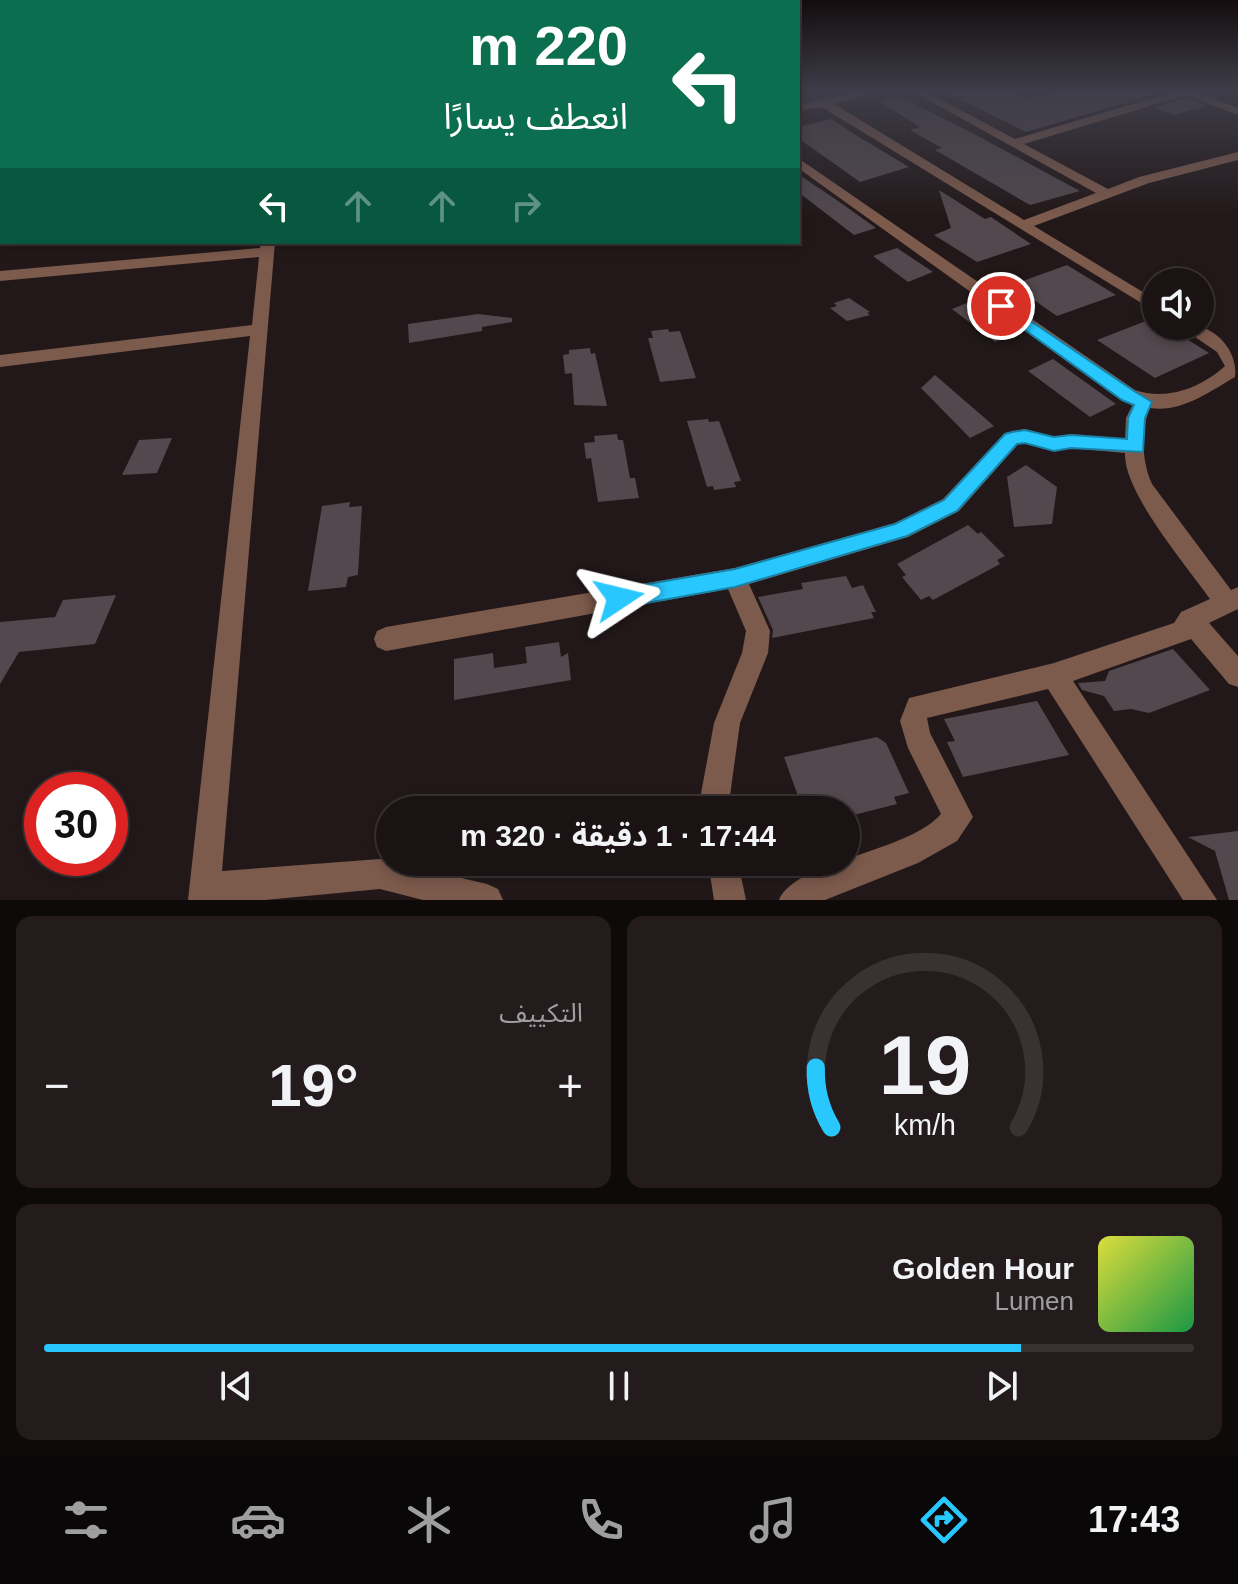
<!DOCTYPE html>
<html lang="ar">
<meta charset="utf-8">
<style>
:root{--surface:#1a1213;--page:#231b1c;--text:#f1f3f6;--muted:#9f9ea0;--line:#383233;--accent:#28c8ff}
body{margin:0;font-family:Arial,"Noto Sans Arabic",sans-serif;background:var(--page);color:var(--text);direction:rtl;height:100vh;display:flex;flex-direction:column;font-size:30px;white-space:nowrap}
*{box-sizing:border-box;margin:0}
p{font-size:26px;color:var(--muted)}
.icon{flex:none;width:44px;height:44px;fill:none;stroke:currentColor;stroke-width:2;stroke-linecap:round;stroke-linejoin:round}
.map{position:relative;height:900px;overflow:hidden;direction:ltr}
.panel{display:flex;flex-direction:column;gap:16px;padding:16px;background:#0e0a0a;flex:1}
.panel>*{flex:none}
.top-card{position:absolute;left:0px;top:0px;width:800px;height:244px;box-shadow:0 4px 12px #0003,0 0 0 2px var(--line);direction:rtl;background:#0b6e4f;color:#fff;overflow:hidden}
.controls{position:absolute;left:1142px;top:268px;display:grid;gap:16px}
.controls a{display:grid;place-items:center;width:72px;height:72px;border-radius:50%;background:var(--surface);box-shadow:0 4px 12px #0003,0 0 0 2px var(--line);font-size:40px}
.speed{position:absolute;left:24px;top:772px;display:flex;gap:16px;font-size:40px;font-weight:700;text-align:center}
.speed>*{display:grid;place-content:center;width:104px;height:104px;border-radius:50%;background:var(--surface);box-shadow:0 4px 12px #0003,0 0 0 2px var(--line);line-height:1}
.speed .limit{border:12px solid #d22;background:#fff;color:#111}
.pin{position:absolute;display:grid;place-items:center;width:68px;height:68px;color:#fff;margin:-34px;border:4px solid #fff;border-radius:50%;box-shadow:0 2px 8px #0007}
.me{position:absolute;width:88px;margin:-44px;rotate:80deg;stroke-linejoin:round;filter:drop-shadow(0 0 6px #0008)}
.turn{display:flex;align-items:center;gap:28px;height:168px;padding:0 40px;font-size:36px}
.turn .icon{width:104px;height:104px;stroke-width:2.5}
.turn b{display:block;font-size:56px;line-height:68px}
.lanes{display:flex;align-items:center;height:76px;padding:0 40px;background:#0003;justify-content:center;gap:40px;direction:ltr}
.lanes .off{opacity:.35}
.big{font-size:60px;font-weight:700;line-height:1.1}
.panel .widget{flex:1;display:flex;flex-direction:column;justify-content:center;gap:12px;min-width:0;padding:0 28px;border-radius:16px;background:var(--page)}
.panel .dial{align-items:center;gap:0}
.dial svg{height:208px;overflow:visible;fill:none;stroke:var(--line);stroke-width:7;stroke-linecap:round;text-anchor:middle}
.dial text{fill:var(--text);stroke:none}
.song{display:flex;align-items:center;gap:24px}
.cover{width:96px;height:96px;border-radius:12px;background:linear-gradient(135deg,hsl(60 70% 55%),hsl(140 70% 35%))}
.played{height:8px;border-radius:4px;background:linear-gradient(90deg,var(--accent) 85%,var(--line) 85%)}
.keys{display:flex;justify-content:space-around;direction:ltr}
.heat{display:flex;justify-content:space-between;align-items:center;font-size:44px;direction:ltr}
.panel .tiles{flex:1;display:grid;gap:16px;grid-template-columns:1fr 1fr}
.widget:last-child{grid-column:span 2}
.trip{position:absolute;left:376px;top:796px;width:484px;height:80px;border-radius:40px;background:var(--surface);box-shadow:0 4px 12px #0003,0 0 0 2px var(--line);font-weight:700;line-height:80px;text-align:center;direction:rtl}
.tabs{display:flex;height:128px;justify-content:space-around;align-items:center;background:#0a0708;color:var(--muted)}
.tabs .icon{width:56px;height:56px}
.tabs .active{color:var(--accent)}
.tabs b{font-size:36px;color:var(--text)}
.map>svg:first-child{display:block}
.building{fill:#52484d}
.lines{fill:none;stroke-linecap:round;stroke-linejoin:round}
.minor{fill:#7c5a4c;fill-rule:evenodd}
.route{fill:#28c8ff;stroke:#1a82a6;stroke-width:2}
</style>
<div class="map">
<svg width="1238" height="900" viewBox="0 0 1238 900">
<rect width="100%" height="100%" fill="#221819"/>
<path class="building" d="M944 91H1021L1022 100 1060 91H1166L1026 132Z
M901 97 976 135 1080 191 1030 205 935 150 942 148 910 130 920 127 880 102Z
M1186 98 1207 106 1174 115 1154 108Z
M831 119 859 137 909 167 860 182 798 138V127Z
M798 174 841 203 876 228 854 235 798 192Z
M939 190 985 219 991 217 1031 244 977 262 934 235 951 228Z
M897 248 933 272 908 282 873 256Z
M1067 265 1116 295 1057 316 1012 285Z
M849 298 870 312 867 313 870 315 847 321 830 308 837 306 834 303Z
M972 301 1017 333 995 342 952 309Z
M478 314 512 318V322L482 327V331L409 343 408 324Z
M1156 317V326H1166L1209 353 1155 378 1097 340Z
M668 329 669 332 680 331 696 378 660 382 648 338H653L651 331Z
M590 348 591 354 595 353 607 406 574 405 572 373 565 374 563 355 569 354V350Z
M1053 359 1116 404 1090 417 1028 371Z
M935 375 994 426 970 438 921 388Z
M708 419 709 422 719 421 741 481 734 482 736 487 714 490 713 486 707 487 687 421Z
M617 434 618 440H623L630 478H635L639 498 598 502 591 458 586 459 584 443 595 442 594 436Z
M172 438 157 473 122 475 139 440Z
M1026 465 1057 487 1052 524 1014 527 1007 477Z
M350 502 349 507 362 506 358 575 348 577 346 587 308 591 322 506Z
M968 525 978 534 981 532 1005 556 997 560 1000 564 933 600 929 596 921 600 902 577 906 575 897 564Z
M846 576 852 588 863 585 876 612H871L874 618 772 638 773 630 758 597 803 589 801 583Z
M116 595 95 644 19 652 0 684V622L55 617 63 600Z
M559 642 561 657 568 653 571 680 454 700V659L493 653 494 668 527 663 525 647Z
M1173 649 1210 690 1149 713 1131 709 1114 711 1104 696 1082 690 1078 683 1105 681 1109 671Z
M1037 701 1069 755 963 777 947 742 955 741 944 719Z
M877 737 886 743 909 793 894 797 897 804 846 817V810H803L784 757Z
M1238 831V900H1229L1215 851 1188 837Z"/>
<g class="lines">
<path class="minor" d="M859 91H877L834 104 1024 220 1096 193 912 91H925L1015 139 1176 91H1195L1238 108V115L1186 95 1024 144 1108 189 1139 177 1238 152V160L1149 183 1034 226 1156 300V312L822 107 798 111V105Z
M798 158 1135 390C1166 401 1201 388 1225 366L1217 352 1179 326C1184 326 1193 325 1198 326 1220 331 1238 354 1235 377 1209 392 1181 413 1150 408 1140 430 1142 463 1152 484L1231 590 1238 587V609L1209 623 1238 656V687L1229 684 1191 639 1073 681 1217 900H1183L1048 689 927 718 930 733 973 817 957 841 918 863 825 900H779C796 860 907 853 941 814L908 748 900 721 909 698 1054 663 1174 623 1181 612 1210 599C1187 566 1123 492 1125 453L1071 448 1054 451 1025 443 1018 444 959 511 908 537 749 584 770 631 768 653 740 723 728 810H698L714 723 742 653 746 631 728 589 386 651 377 647 374 639 377 631 386 627 735 568 895 523 943 499 1005 433 1025 429 1054 437 1071 434 1125 439 1126 418 1133 404 1121 400 798 168Z
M261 242H275L222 871 380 859 487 884 498 889 503 900H423L380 889 265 900H188L250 336 0 367V355L252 325 259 257 0 281V271L260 248Z
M708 862H738L746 900H714Z"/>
</g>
<linearGradient id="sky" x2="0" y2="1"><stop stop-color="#130d0e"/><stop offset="0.42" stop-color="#3e3d49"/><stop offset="1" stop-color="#3e3d49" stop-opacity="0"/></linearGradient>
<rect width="1238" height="217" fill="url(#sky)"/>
<path class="route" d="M1001 301 1134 391 1152 402 1145 418 1143 452 1071 448 1054 451 1025 443 1017 444 957 511 907 536 735 587 619 608 611 605 608 598 611 592 619 589 735 569 895 524 944 500 1005 434 1012 432 1025 430 1054 437 1071 435 1127 439 1128 418 1134 405 1122 400 996 309 994 306Z"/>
</svg>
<div class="controls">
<a><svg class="icon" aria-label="sound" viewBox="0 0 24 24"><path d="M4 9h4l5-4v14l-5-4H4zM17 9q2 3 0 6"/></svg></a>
</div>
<div class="speed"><div class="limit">30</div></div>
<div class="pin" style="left:1001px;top:306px;background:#d93025"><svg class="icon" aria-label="arrive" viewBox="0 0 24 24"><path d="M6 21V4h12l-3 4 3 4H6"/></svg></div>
<svg class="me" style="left:619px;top:598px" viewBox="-20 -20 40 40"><path d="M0-17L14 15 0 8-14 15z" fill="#28c8ff" stroke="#fff" stroke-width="4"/></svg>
<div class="trip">17:44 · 1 دقيقة · 320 m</div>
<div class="top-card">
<div class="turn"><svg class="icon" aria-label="left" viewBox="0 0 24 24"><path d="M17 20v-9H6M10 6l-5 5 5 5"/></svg><div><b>220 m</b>انعطف يسارًا</div></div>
<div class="lanes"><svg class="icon" aria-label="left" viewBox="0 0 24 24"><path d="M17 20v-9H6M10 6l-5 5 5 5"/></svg><svg class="icon off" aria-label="ahead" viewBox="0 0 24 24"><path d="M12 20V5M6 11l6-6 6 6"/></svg><svg class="icon off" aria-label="ahead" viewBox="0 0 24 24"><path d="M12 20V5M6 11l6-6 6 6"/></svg><svg class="icon off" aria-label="right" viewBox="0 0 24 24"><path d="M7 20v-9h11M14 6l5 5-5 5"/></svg></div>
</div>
</div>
<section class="panel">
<div class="tiles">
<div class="widget dial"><svg viewBox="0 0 100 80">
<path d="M14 69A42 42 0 1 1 86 69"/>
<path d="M14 69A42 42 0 0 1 8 46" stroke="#28c8ff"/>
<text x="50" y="56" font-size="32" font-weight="700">19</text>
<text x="50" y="72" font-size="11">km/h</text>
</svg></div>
<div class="widget"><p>التكييف</p>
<div class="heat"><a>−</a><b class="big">19°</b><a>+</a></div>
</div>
<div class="widget">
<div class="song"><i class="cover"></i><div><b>Golden Hour</b><p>Lumen</p></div></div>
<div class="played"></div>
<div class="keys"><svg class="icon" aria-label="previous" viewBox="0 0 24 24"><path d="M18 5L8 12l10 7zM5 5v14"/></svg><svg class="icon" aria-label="pause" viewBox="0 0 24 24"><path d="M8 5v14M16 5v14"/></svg><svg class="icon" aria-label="next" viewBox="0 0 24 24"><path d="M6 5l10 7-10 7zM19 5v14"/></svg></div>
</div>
</div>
</section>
<nav class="tabs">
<b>17:43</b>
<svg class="icon active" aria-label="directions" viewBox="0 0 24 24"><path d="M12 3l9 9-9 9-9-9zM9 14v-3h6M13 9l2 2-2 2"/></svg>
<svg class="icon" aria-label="music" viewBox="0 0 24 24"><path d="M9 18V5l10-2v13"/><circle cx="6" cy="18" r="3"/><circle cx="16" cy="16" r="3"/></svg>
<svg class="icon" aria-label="phone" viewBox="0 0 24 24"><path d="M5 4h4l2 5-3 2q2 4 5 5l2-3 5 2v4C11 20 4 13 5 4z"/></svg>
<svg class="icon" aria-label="climate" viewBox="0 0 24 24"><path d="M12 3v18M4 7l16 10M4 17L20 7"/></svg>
<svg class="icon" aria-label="car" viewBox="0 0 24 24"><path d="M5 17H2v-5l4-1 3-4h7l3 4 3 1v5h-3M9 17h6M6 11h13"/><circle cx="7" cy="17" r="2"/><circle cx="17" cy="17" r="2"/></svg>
<svg class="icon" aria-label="filters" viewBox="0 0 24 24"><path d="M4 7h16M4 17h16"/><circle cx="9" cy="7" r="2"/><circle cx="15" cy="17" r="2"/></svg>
</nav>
